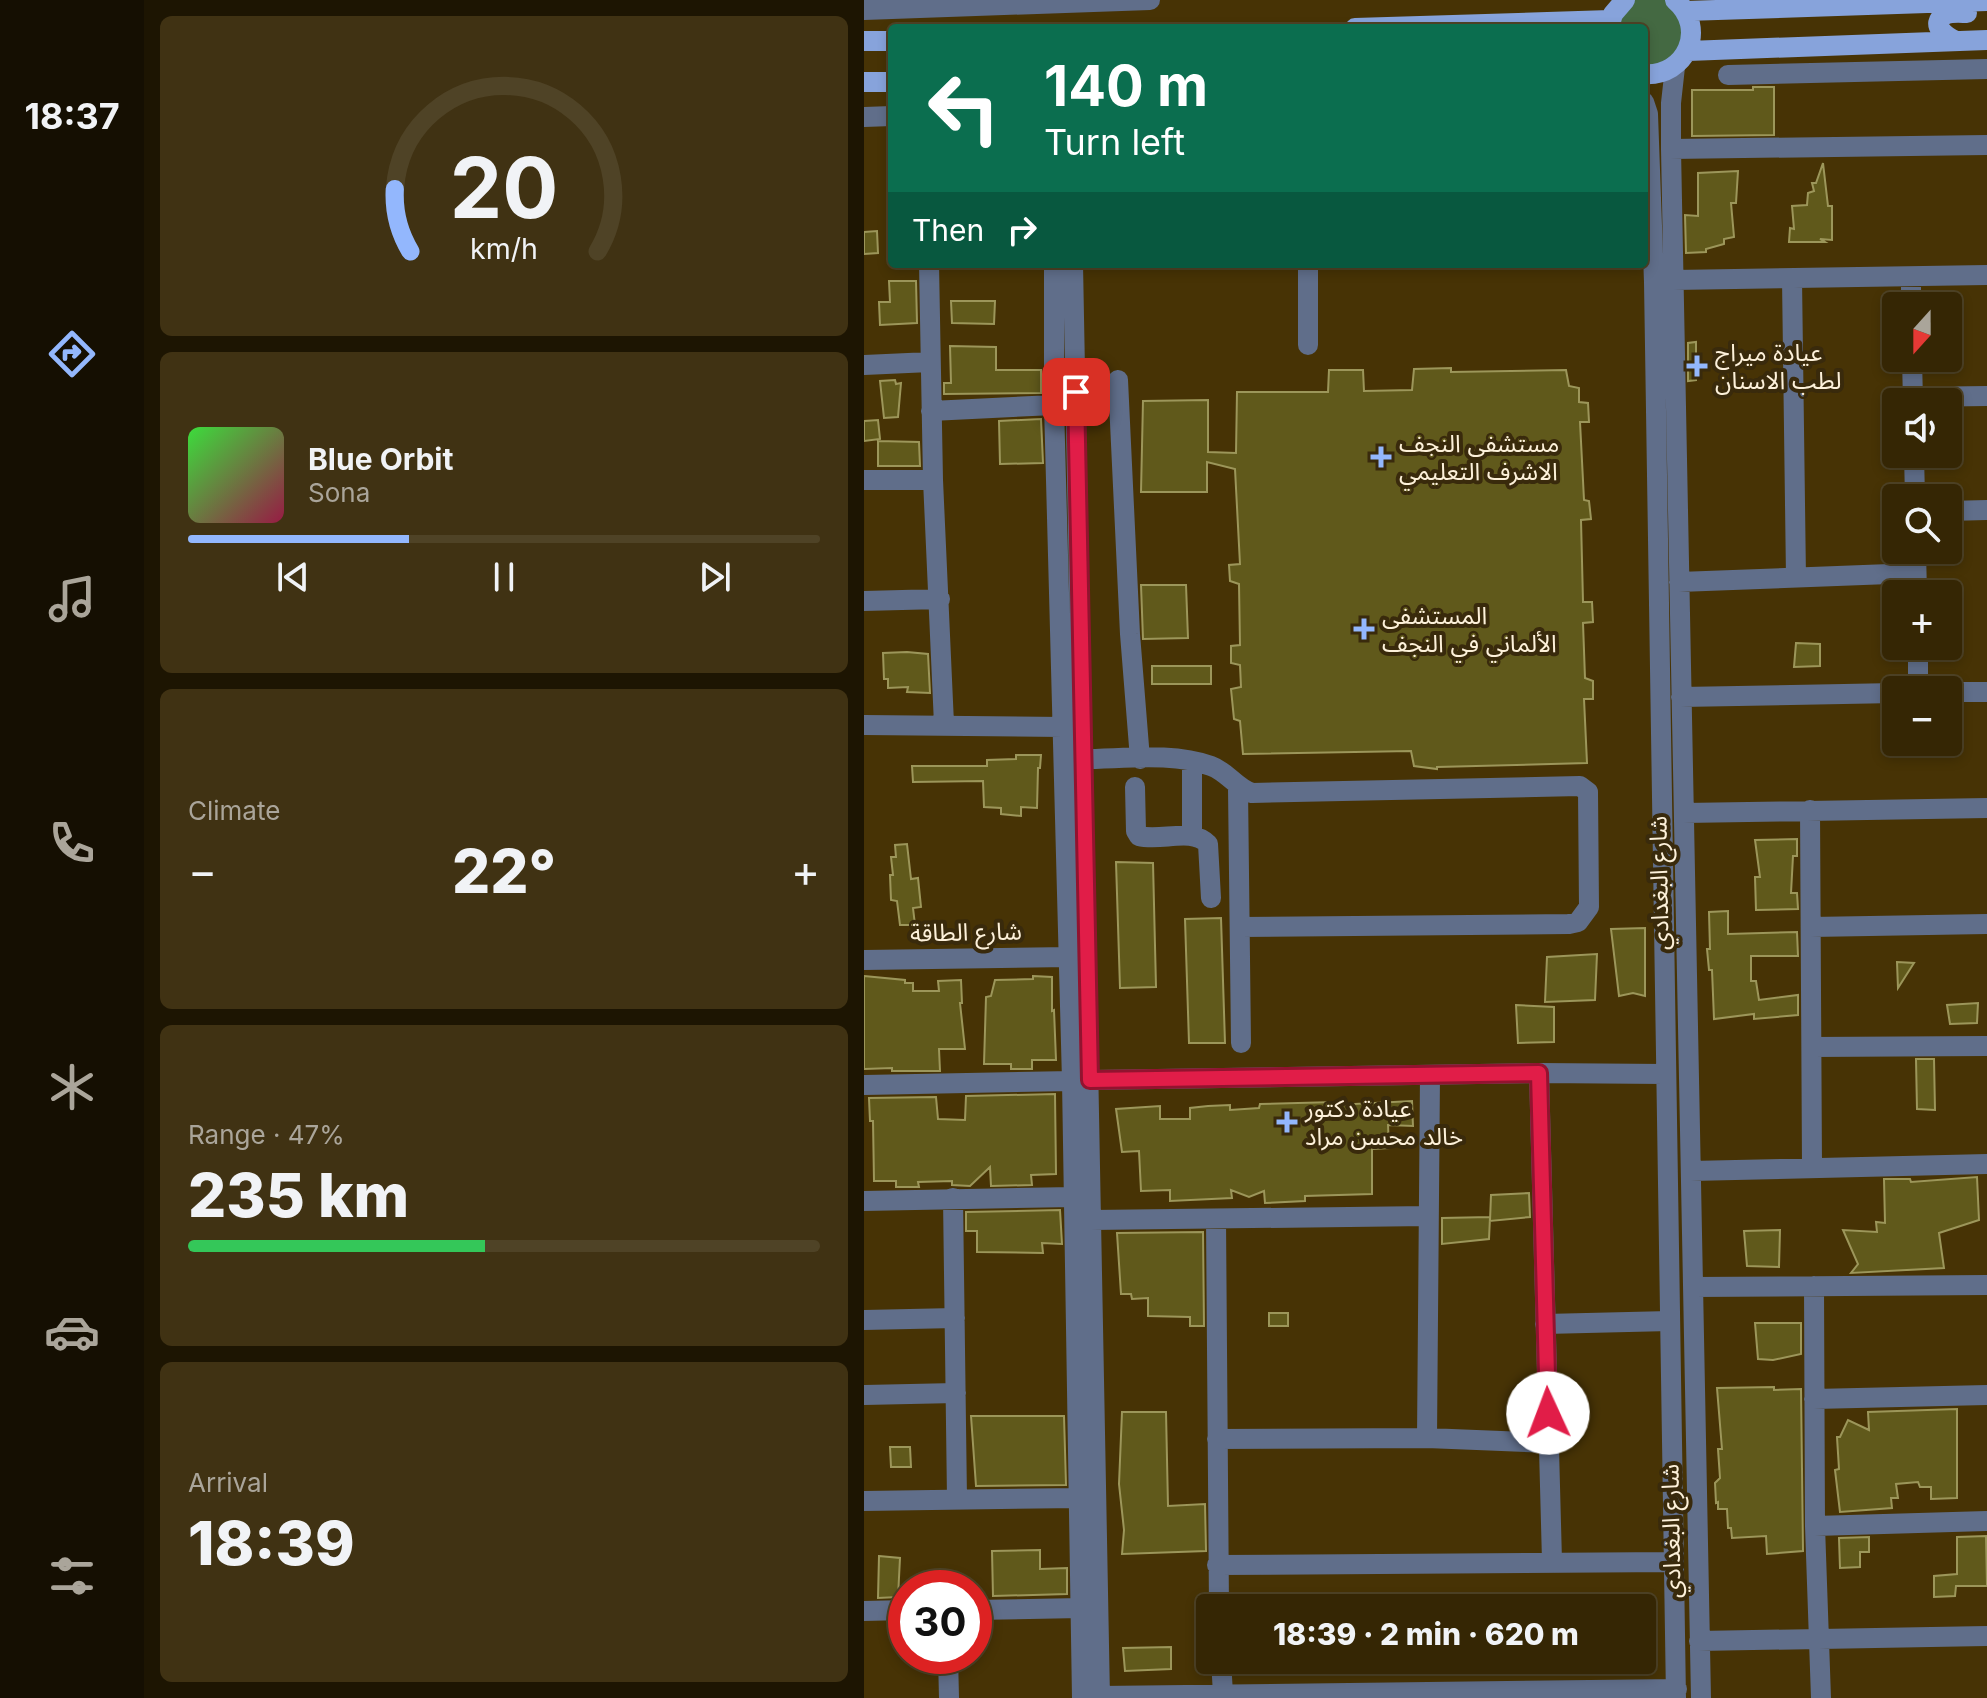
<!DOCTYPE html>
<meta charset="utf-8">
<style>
:root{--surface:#352604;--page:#403213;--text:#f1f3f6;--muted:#aaa59a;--line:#4f4326;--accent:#93b7fd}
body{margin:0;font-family:Inter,"Noto Sans Arabic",sans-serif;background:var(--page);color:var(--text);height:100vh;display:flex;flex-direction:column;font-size:30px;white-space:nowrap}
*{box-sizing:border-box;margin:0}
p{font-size:26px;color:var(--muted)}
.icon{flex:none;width:44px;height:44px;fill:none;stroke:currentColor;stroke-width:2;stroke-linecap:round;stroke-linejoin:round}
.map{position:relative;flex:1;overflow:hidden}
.side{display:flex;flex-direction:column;gap:16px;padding:16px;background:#1d1502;width:720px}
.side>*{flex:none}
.top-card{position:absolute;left:24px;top:24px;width:760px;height:244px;border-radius:8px;box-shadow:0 4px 12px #0003,0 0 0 2px var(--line);background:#0b6e4f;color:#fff;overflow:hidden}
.needle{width:52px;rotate:201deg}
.controls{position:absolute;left:1018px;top:292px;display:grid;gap:16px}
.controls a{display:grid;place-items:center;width:80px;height:80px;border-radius:8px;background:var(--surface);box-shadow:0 4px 12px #0003,0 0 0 2px var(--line);font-size:40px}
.speed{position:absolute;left:24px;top:1570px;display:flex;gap:16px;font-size:40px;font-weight:700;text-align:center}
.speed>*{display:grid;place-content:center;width:104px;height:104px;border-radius:50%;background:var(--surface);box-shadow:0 4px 12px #0003,0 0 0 2px var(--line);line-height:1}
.speed .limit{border:12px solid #d22;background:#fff;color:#111}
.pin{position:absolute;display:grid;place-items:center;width:68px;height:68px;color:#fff;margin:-34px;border-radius:16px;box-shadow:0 4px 12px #0006}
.me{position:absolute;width:88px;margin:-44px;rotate:358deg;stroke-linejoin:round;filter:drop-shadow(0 0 6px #0008)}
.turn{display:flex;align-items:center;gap:28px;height:168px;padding:0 24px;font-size:36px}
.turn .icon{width:104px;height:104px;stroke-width:2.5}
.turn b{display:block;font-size:56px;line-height:68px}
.then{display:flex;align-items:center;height:76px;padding:0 24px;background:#0003;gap:16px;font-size:30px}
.big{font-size:60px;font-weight:800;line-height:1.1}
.side .tile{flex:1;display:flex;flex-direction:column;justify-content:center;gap:12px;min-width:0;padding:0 28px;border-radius:12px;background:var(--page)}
.side .dial{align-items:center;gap:0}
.dial svg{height:208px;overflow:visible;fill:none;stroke:var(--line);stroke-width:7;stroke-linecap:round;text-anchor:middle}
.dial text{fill:var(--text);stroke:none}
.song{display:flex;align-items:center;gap:24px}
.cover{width:96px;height:96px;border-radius:12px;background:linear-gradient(135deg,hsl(120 70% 55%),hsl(340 70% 35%))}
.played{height:8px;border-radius:4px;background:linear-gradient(90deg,var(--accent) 35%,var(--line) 35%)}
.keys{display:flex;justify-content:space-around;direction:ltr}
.heat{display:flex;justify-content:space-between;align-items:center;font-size:44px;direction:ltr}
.charge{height:12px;border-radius:6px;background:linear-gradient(90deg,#34c759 47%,var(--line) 0)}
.trip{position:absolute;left:332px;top:1594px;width:460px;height:80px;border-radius:8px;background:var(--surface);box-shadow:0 4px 12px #0003,0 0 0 2px var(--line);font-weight:800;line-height:80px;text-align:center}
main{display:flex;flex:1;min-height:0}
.dock{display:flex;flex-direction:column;width:144px;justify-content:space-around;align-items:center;background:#150f02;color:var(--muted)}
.dock .icon{width:56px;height:56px}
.dock .selected{color:var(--accent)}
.dock b{font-size:36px;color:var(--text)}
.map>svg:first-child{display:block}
.green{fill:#446942}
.building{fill:#60591b;stroke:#9c965a;stroke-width:2}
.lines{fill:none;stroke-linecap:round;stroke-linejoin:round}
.minor{stroke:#606e8a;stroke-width:20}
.major{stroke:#87a3db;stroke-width:20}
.route-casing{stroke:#92132f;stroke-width:20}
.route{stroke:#e11d48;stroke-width:14}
.poi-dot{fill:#93b7fd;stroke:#392a0c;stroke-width:3}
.labels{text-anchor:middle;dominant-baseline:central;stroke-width:8;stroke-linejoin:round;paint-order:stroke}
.poi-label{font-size:24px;fill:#fdf1da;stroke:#392a0c;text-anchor:start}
.street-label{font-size:24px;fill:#fdf1da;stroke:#392a0c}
</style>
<main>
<nav class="dock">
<b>18:37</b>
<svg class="icon selected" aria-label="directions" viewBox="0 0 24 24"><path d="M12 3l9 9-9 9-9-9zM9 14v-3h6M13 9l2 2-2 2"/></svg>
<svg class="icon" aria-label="music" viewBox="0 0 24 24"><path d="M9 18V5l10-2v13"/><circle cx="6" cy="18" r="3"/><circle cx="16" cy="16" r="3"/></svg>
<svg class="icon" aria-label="phone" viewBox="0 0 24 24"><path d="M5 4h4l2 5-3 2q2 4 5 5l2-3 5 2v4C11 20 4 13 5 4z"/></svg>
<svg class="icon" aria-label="climate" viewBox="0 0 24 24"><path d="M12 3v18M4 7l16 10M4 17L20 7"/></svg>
<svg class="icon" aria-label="car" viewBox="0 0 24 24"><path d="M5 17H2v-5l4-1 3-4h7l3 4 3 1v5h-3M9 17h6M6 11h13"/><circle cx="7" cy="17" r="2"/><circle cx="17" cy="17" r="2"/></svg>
<svg class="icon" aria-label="filters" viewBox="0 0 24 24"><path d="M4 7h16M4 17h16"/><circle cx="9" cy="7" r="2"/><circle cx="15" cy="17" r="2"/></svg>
</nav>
<section class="side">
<div class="tile dial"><svg viewBox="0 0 100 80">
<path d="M14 69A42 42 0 1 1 86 69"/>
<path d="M14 69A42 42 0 0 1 8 45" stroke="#93b7fd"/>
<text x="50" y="56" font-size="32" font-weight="700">20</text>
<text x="50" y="72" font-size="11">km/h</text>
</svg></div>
<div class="tile">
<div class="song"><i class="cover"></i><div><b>Blue Orbit</b><p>Sona</p></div></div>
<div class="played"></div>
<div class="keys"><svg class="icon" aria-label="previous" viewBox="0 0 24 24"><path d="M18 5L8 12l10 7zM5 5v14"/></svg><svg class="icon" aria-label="pause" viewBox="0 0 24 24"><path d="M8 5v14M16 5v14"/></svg><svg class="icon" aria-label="next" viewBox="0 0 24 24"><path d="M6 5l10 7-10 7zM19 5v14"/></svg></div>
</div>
<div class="tile"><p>Climate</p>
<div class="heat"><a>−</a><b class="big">22°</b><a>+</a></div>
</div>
<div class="tile"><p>Range · 47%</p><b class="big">235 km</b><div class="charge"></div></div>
<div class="tile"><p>Arrival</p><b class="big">18:39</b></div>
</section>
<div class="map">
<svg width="1123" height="1698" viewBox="0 0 1123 1698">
<rect width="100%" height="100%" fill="#473305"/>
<path class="green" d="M762 0H810L821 20 814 56 780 69V28H746Z"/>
<path class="building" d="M889 87H910V135L828 136V90H889Z
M959 163 964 206H968V240L956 239 961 242H925L926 228 930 229 928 206 943 205 944 193 950 191 948 183H952Z
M874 171 872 203H867L870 237 860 239V244L842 249V252L822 253 821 215 834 216V173Z
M13 231 14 253 0 254V232Z
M25 281H52L53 323 16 325 15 302H26Z
M87 301H131L130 324 88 323Z
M832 342V380L824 381V343Z
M86 346 132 347V370H177V393L80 394V383H87Z
M587 368V372L702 370 705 386 715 388V402L724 403 725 422H716L720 500 725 501 727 519 717 520 719 602H728L729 622 719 623 721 678 729 681V699H720L723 763 573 767V769L550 766 547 751 379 754 376 721 370 719 367 689 377 687 376 665 367 663V646L376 645 375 584 366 581 365 565 376 564 371 469 343 462V492H277L279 401 344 400V452L372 453 373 392H464L465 370H499L500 391 548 390 550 369Z
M31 380 32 384 37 383 34 417 20 418 16 381Z
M177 419 179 463 136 464 135 421Z
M14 420 16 439 0 441V421Z
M14 441 55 442 56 466H14Z
M277 585H322L324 638 279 639Z
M932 643 956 644V666L930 667Z
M43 652 64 654 66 693 43 692 44 687 24 688V679H20L19 653Z
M288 666H347V684H288Z
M152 755H177L176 768H174L173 808 157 807V816L137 814V808L120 807 119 781 49 782 48 766H123V760L152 759Z
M933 839V856H929L927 893H933L934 909 892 910 891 877H896L891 840Z
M43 844 47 879 54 878 57 907 49 908 51 925H36L33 901 27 900 26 875H29L27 857H32L31 845Z
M252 862 289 863 292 987 256 988Z
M864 911V934L933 932 934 956H887V981H892L895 1000 934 995V1015L890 1019V1014L850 1019 848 970H845L843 949H846L845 912Z
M357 918 361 1043H325L321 919Z
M781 928V996L769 993 755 996 747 929Z
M733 954 731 1000 681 1002 683 957Z
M1033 962 1050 963 1034 988Z
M0 976 41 980V983H49V991H75L74 981 97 980 98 1003H96L101 1049H75L76 1071H28V1068L0 1069Z
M169 976 188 977V1011L190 1010 192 1060H168V1069H147V1064H120L122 997 127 996 131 980 169 979Z
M1114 1003 1113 1023 1086 1024 1083 1005Z
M652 1005 690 1007V1042L654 1043Z
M1052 1059H1070L1071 1110 1053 1109Z
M191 1094 192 1174 167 1175 168 1185 127 1186 126 1167 106 1186 88 1185V1181L54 1182 55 1187H32V1181H10L9 1121H6L5 1098 72 1097 74 1119 101 1120 102 1096Z
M548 1101 549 1126 524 1125 525 1148 508 1149V1194L441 1196V1201L401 1203 400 1191 385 1197 367 1190 368 1198 306 1201V1190L277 1191 275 1151 258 1152 252 1109 296 1106V1119H326V1108L344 1106 366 1105V1110L395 1108 396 1104 471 1102V1105Z
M1113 1177 1115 1220 1075 1233 1080 1268 987 1273 994 1264 979 1230 1013 1232 1012 1222 1021 1223 1020 1179H1046L1047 1182Z
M665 1193 666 1217 626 1221 627 1195Z
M196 1210 198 1244 178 1243 179 1253 113 1252V1231H102V1212Z
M626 1217 625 1239 578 1244V1218Z
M916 1230 915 1267 883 1266 880 1231Z
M339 1232 340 1326H326V1317L284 1316V1298L268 1299 267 1294H257L253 1233Z
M405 1313H424V1326H405Z
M891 1323H937V1354L909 1360 894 1359Z
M910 1387V1390L937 1389 939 1551 903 1554 902 1536 868 1538 867 1528H864L863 1509H854V1502L852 1503 851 1483 856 1478 854 1449H858L853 1388Z
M1093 1409V1498L1067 1499V1487H1056L1054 1482 1032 1484 1034 1498H1027L1028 1508 976 1512 971 1470 975 1469 973 1437H976L984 1420 1005 1430 1004 1412Z
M258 1412H302L304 1506 341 1504 342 1551 258 1554 260 1530 255 1484Z
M107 1416H200L202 1485 112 1486Z
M26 1447H46L47 1467H27Z
M1122 1536 1123 1586H1092L1091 1596 1070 1597V1576L1093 1574V1537Z
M1005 1537V1552H996V1567L976 1568 975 1538Z
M176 1550V1569L203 1568V1594L129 1596 128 1551Z
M15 1556 36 1558 34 1597 14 1598Z
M307 1647V1669L261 1671 259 1648Z"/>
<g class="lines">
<path class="minor" d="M0 10 286 0
M811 67 807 103V149L837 1698
M864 75 1123 69
M780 102 784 114 790 282 812 1698
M0 117 28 116
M807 149 1123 145
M65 264 69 480 80 724
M190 264V405L208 1081 218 1698
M209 264 236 1698
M444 264V345
M1047 277V306
M928 279 932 578
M810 280 1123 275
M1048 358 1049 402
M0 365 66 362
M254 380 266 634 276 759
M1049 397 1123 396
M67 411 190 405
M1050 454 1051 498
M0 480H69
M1084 511 1123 510
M1052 550 1053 594
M815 582 1052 573
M0 601 76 599
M1054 646V690
M1084 692H1123
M817 697 1032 693
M0 725 199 727
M219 759C259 759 308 752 347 766 364 772 371 787 388 793L716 786 724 792 725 907 714 922 705 924 376 927
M328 762V836
M271 787 272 831 275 836C297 842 327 827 344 844L347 898
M374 788 377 1043
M946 810 948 1167
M820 813 1123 808
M947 927 1123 924
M0 960 205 957
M948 1047 1123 1046
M675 1073 688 1561
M226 1080 675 1073 801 1074
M0 1085 208 1081
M827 1171 1123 1164
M89 1198 93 1499
M0 1201 209 1197
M352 1219 355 1608
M228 1220 564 1216
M950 1286 951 1526 957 1698
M829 1287 1123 1285
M0 1320 91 1318
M681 1324 806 1321
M0 1395 92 1393
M950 1399 1123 1395
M563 1438 566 1075
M353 1439 563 1438 685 1443
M0 1501 214 1498
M951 1526 1123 1521
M353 1565 810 1562
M110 1610 217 1608
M0 1611 42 1610
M835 1641 1123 1636
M84 1656 85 1698
M357 1660 359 1694
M236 1696 813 1689"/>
<path class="major" d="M822 11 1123 1
M491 28 746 20
M745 28 749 14 761 0
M0 41H28
M1092 41C1083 37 1064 24 1081 15 1086 12 1097 13 1103 13
M824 51 1123 40
M780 74C822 77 844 28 811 0
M0 82H28"/>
</g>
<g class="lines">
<g class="route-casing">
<path id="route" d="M212 392 226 1080 675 1073 684 1413"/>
</g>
<use href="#route" class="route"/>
</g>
<g class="poi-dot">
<path d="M829 354h8v8h8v8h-8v8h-8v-8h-8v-8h8z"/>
<path d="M513 445h8v8h8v8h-8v8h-8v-8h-8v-8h8z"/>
<path d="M496 617h8v8h8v8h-8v8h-8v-8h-8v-8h8z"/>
<path d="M419 1110h8v8h8v8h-8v8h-8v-8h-8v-8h8z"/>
</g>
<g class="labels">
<g class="poi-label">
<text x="851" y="352">عيادة ميراج<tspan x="851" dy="28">لطب الاسنان</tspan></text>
<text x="535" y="443">مستشفى النجف<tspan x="535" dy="28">الاشرف التعليمي</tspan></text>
<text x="518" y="615">المستشفى<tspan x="518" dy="28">الألماني في النجف</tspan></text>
<text x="441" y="1108">عيادة دكتور<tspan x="441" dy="28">خالد محسن مراد</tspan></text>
</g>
<g class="street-label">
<text transform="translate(795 883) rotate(-91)">شارع البغدادي</text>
<text transform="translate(102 932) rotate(-1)">شارع الطاقة</text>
<text transform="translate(807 1531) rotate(-91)">شارع البغدادي</text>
</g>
</g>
</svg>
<div class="controls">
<a><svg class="needle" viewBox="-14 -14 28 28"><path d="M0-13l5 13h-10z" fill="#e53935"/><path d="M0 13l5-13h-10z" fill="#aaa59a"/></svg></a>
<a><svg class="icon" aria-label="sound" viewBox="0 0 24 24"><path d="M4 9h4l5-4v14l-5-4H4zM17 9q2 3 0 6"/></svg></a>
<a><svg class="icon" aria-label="search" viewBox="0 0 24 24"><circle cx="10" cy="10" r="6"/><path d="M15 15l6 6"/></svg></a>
<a>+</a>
<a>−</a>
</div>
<div class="speed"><div class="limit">30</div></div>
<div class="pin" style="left:212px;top:392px;background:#d93025"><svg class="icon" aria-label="arrive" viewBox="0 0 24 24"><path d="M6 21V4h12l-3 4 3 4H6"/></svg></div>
<svg class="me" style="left:684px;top:1413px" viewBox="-20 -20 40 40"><circle r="19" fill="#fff"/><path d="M0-13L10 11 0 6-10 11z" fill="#e11d48"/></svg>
<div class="trip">18:39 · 2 min · 620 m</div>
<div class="top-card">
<div class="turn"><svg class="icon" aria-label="left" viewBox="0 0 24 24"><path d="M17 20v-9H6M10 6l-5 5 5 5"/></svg><div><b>140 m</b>Turn left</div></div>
<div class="then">Then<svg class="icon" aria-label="right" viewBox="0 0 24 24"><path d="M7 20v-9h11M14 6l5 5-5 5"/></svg></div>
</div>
</div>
</main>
